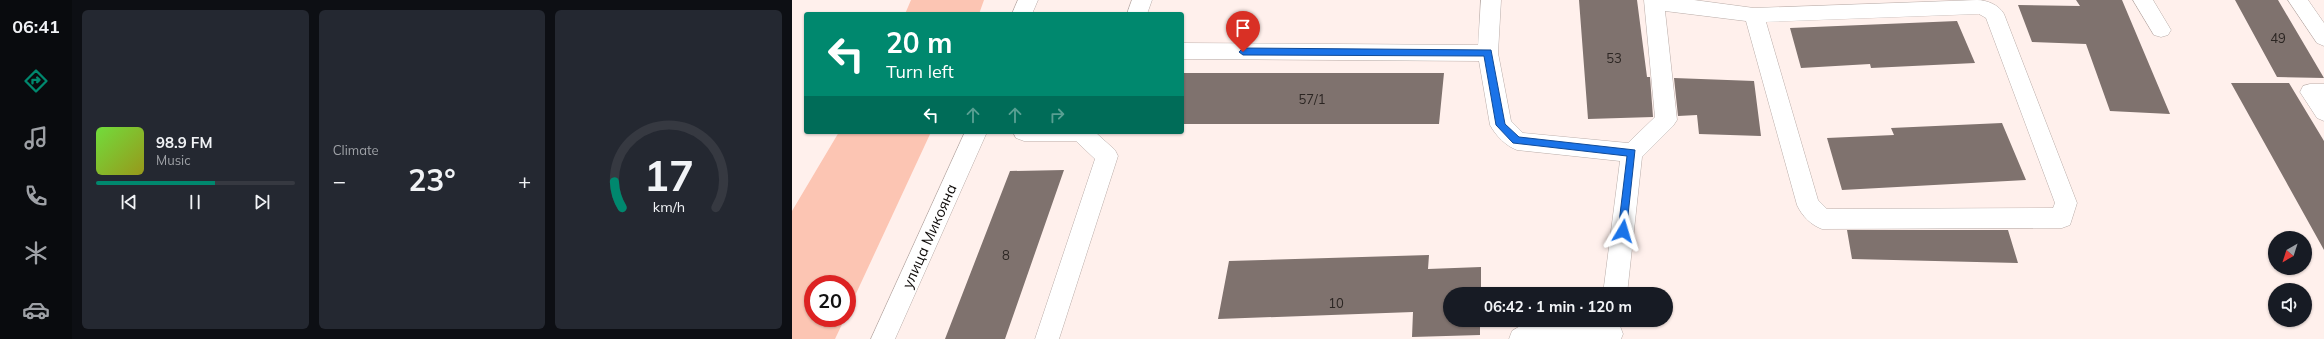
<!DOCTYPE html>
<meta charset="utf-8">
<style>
:root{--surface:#171b24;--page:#242831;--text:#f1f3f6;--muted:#9ea1a6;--line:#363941;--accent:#00886e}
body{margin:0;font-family:Mulish,sans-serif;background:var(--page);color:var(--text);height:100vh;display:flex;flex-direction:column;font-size:15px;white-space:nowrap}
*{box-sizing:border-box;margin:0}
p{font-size:13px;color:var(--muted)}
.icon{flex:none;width:22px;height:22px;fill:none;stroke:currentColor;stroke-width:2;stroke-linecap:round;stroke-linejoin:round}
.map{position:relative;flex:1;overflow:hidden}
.sheet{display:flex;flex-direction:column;gap:10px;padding:10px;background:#0d0f14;width:720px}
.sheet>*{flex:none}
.guide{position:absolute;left:12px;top:12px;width:380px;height:122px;border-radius:4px;box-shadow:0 1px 3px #0004;background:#00886e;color:#fff;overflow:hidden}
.needle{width:26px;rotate:219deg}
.tools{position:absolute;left:1476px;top:231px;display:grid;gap:8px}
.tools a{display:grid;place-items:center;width:44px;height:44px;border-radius:50%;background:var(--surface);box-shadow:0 1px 3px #0004;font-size:20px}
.speed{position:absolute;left:12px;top:275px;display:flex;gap:8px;font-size:20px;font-weight:700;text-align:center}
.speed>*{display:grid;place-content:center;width:52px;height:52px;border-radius:50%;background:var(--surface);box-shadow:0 1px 3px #0004;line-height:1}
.speed .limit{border:6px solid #d22;background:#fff;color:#111}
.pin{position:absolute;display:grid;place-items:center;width:34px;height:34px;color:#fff;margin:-41px -17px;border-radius:50% 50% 50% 0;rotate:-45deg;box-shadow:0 0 4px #0007}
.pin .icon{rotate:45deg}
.me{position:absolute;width:44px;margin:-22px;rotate:7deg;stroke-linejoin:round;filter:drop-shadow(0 0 3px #0008)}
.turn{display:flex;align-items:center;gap:14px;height:84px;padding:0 16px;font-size:18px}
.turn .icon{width:52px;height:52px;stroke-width:2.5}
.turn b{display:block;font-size:28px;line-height:34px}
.lanes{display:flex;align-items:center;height:38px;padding:0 16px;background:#0003;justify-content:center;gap:20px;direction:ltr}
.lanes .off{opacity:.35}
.big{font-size:30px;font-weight:700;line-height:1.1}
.sheet .widget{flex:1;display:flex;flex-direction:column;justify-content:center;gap:6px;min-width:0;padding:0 14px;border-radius:6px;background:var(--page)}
.sheet .dial{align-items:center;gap:0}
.dial svg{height:104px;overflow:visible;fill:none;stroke:var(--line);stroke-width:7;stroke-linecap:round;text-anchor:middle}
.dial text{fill:var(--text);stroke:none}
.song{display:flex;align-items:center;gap:12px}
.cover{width:48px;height:48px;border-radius:6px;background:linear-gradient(135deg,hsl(100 70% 55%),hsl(60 70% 35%))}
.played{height:4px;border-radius:2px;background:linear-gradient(90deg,var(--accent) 60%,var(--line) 60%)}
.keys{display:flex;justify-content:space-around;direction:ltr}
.heat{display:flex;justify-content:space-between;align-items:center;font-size:22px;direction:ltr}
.sheet .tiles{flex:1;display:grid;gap:10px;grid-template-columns:repeat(3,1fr)}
.trip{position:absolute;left:651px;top:287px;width:230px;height:40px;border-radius:20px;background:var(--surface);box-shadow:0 1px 3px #0004;font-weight:700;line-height:40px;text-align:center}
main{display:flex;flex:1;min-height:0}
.tab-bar{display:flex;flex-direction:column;width:72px;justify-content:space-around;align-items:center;background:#090b0e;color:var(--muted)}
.tab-bar .icon{width:28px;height:28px}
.tab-bar .selected{color:var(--accent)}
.tab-bar b{font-size:18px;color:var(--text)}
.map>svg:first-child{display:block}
.green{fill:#fcc5b3}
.building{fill:#7f726e}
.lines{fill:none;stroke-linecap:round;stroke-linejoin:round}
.minor-casing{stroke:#b9aca8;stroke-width:1}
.minor{fill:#fff;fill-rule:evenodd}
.route{fill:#1a73e8;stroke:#114b97}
.labels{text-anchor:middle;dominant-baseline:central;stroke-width:3;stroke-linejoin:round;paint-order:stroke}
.number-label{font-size:13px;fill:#2b2522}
.street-label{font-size:15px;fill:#0f0b09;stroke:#fff}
</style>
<main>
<nav class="tab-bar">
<b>06:41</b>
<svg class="icon selected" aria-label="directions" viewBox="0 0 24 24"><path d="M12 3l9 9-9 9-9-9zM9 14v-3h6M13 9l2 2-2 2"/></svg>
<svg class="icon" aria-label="music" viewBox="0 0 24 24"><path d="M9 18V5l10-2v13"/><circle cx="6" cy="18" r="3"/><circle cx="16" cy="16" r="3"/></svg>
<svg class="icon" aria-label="phone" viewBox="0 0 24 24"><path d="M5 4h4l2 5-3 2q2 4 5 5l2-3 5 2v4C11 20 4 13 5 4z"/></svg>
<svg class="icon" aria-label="climate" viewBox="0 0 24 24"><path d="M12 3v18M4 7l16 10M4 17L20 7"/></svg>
<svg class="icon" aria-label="car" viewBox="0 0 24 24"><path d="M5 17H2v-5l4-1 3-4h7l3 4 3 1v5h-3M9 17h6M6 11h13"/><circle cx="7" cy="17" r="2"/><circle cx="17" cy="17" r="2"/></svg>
</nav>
<section class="sheet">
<div class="tiles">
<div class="widget">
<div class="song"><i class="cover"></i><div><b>98.9 FM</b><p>Music</p></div></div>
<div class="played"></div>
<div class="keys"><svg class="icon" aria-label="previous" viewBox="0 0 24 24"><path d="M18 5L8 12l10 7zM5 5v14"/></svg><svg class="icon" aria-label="pause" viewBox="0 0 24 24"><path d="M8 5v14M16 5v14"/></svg><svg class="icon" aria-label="next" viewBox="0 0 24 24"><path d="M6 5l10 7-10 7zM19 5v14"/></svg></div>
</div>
<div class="widget"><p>Climate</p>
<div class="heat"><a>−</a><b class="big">23°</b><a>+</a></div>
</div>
<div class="widget dial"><svg viewBox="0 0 100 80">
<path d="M14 69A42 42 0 1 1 86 69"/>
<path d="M14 69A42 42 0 0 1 8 49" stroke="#00886e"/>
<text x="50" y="56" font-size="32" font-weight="700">17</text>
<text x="50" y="72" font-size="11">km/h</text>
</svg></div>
</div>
</section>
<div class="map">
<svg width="1532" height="339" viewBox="0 0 1532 339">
<rect width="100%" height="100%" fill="#fff0ec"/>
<path class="green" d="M119 0H192L187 14H113Z
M47 132H139L55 313V284H21V318H53L43 339H0V211Z"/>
<path class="building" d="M787 0H845L855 77H858L861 117 796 119Z
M1284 0H1330L1378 114 1318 111 1294 44 1240 42 1226 5 1288 6Z
M1443 0H1486L1532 78 1485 77Z
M1165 21 1183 63 1079 68 1078 64 1009 68 998 28Z
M390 73H652L647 124H390Z
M882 78 962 81 969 136 907 134 905 115 886 116Z
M1439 83H1497L1532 141V250Z
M1210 123 1234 180 1050 190 1035 138 1102 135 1099 128Z
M272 170 213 339H153L218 171Z
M1055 230H1216L1226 263 1060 259Z
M637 255 636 269 689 267V294H658V320H688V335L620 337 621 312 426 319 437 261Z"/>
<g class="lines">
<g class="minor-casing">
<path id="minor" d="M226 0H246L240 14H220Z
M340 0H360L355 14H335Z
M689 0H709L706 53 719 121 731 133 836 143 863 117 852 0H902L962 8 1185 0C1195 0 1207 5 1212 14L1285 203 1278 225 1270 228 1030 229C1019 225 1010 216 1005 205L954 21 873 11 885 120 881 126 850 157 835 294H811L828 161 725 150C714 146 704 136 698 125L687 61 390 59V43L686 45ZM1187 14 1194 18 1263 203 1261 208 1035 209 1026 200 974 22Z
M1341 0H1361L1379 30 1376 35 1369 37 1362 35Z
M1496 0H1516L1532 23V46L1525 43Z
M1518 84H1532V121L1525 118 1508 92 1511 86Z
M173 132H195L103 339H79Z
M221 132H303L323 150 326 156 267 339H243L303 159 284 141H232L224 138Z
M735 322H819L828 326 831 334 829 339H717L720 331Z"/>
</g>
<use href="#minor" class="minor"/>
</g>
<path class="route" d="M451 48 699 50 713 124 727 137 843 150 834 234H827L826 231 835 156 721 143 704 125 692 56 451 55 447 52Z"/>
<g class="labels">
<g class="number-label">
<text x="1486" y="38">49</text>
<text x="822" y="58">53</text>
<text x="520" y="99">57/1</text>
<text x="214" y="255">8</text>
<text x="544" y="303">10</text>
</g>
<g class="street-label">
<text transform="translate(137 236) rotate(-66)">улица Микояна</text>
</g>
</g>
</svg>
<div class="tools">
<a><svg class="needle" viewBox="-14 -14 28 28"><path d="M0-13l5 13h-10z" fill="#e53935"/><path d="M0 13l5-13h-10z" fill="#9ea1a6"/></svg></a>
<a><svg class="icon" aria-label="sound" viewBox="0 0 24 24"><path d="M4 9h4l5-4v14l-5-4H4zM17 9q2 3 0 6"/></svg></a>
</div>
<div class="speed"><div class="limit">20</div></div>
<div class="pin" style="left:451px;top:52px;background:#d93025"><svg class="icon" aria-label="arrive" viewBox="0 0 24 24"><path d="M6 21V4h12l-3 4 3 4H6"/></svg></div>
<svg class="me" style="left:831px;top:231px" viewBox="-20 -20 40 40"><path d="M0-17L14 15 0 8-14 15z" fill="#1a73e8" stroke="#fff" stroke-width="4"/></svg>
<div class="trip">06:42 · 1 min · 120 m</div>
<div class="guide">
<div class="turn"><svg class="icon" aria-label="left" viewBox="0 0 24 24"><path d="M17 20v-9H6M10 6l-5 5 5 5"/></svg><div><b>20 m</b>Turn left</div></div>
<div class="lanes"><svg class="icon" aria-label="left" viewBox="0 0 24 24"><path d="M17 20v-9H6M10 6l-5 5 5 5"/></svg><svg class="icon off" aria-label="ahead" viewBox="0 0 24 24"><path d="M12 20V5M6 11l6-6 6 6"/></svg><svg class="icon off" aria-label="ahead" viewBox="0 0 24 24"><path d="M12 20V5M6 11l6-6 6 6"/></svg><svg class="icon off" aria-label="right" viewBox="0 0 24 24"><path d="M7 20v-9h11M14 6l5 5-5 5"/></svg></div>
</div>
</div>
</main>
